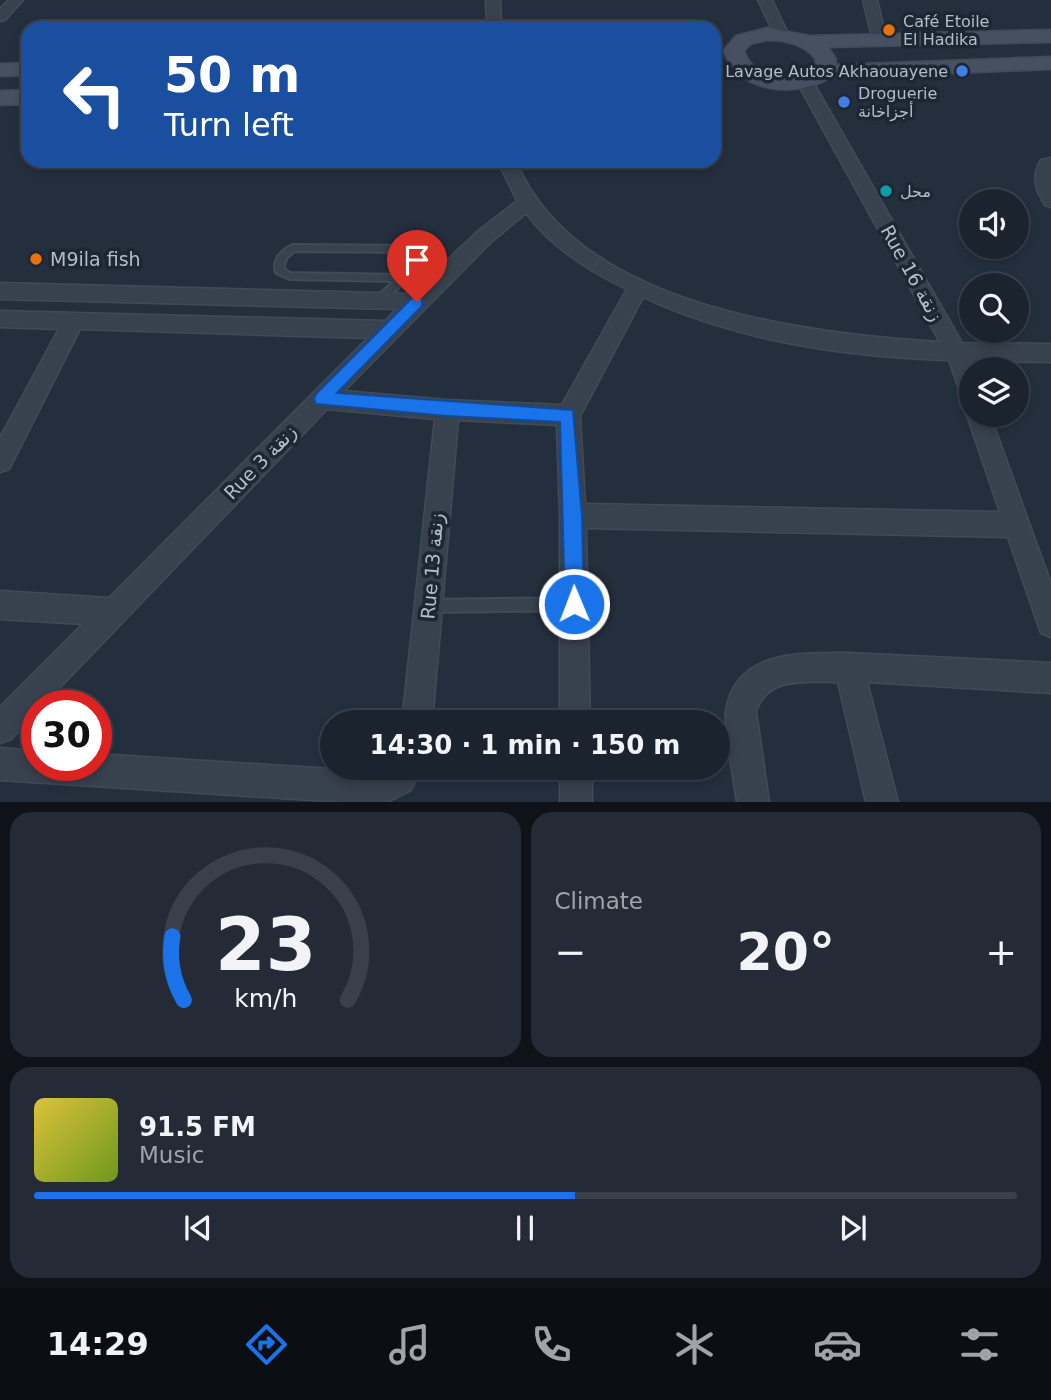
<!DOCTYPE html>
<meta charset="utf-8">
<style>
:root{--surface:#1b232e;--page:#242b36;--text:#f1f3f6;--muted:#a0a4aa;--line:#39404a;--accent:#1a73e8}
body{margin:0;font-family:"DejaVu Sans",Vazirmatn,sans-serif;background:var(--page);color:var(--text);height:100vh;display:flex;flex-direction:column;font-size:26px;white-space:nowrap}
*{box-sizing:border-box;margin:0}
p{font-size:23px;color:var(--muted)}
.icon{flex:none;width:38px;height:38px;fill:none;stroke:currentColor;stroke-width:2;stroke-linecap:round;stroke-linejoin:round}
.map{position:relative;height:802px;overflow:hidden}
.drawer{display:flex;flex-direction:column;gap:10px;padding:10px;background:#0f1319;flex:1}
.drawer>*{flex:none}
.guide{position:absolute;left:21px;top:21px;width:700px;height:147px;border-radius:21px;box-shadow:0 4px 10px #0003,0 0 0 2px var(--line);background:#1a4fa0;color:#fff;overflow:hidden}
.fabs{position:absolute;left:959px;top:189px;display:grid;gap:14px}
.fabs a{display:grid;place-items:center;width:70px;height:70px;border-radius:50%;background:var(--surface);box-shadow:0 4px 10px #0003,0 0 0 2px var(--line);font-size:35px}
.speed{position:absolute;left:21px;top:690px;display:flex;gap:14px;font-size:35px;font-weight:700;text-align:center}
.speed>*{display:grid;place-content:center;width:91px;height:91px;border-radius:50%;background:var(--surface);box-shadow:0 4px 10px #0003,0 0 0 2px var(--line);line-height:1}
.speed .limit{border:10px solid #d22;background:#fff;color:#111}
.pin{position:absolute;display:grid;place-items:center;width:60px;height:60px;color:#fff;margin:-72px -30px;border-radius:50% 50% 50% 0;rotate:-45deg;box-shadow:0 0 7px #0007}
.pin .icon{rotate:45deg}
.me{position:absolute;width:77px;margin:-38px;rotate:359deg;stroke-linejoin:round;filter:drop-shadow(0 0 5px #0008)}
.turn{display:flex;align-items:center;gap:24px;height:147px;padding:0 28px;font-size:32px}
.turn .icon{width:91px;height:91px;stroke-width:2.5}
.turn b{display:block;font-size:49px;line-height:60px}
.big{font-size:52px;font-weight:700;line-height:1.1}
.drawer .tile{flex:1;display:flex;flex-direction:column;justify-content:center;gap:10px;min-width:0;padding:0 24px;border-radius:21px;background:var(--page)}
.drawer .dial{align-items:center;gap:0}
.dial svg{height:182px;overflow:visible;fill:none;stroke:var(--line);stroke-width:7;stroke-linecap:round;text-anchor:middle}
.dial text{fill:var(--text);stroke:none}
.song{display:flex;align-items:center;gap:21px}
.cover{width:84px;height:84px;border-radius:10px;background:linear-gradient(135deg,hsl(50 70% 55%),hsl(80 70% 35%))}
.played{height:7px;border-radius:4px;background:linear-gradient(90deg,var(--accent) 55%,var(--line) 55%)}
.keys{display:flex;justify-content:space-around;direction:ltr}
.heat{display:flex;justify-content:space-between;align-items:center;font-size:38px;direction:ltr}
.drawer .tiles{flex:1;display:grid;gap:10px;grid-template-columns:1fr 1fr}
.tile:last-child{grid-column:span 2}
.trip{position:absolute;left:320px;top:710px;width:410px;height:70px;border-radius:35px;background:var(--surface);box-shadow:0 4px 10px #0003,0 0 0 2px var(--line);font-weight:700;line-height:70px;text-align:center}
.dock{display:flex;height:112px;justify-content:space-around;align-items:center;background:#0b0e12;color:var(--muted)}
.dock .icon{width:49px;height:49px}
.dock .current{color:var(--accent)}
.dock b{font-size:32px;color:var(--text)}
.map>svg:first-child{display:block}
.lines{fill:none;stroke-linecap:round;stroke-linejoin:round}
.lane-casing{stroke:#414a57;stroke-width:4}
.street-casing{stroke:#414a57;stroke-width:3}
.secondary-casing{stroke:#414a57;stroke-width:3}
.lane{fill:#38414e;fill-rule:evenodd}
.street{fill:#38414e;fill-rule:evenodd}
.secondary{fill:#465061;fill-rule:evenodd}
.route{fill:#1a73e8;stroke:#114b97;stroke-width:2}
.food-dot{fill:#e8710a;stroke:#1d2633;stroke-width:2.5}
.shop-dot{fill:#3f7fe0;stroke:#1d2633;stroke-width:2.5}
.culture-dot{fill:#0f9aa8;stroke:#1d2633;stroke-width:2.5}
.labels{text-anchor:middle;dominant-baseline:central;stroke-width:7;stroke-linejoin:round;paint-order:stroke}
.far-poi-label{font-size:16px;fill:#b4bcc9;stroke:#1d2633;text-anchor:start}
.poi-label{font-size:19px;fill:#b4bcc9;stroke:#1d2633;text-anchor:start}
.street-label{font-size:19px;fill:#b4bcc9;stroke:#1d2633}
</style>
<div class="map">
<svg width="1051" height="802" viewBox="0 0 1051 802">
<rect width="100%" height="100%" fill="#242f3e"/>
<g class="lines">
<g class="lane-casing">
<path id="lane" d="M293 245 423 246 427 249 428 258 382 304H376L374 301 376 298 394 281 289 279 276 273C272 260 281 250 293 245ZM295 251 419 252V257L401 275 290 273 284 269C284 260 287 256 295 251Z
M573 598 577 600 579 604 577 608 573 610 429 612 425 610 423 606 425 602 429 600Z"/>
</g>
<g class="street-casing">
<path id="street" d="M9 0H23L5 20 0 21V9Z
M486 0H500L501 28H487Z
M758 0H772L788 34 786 37H776Z
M863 0H877L887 41 885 44H875L873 41Z
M805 77 813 82 962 343 1051 344V362L971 361 974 369H971V403L963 400 949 360C845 357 737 341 643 297L580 416 585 504 1000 512 967 415 971 408V415H990L1051 584V637L1041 633 1008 537 586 528 590 723H560V516L557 425 458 420 432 723H402L435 419 327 409 43 705H37V712L11 739 0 743V707L83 624 0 619V591L109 598 368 338 80 329 9 469 0 472V438L59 329 0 327V311L385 321 397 309 0 299V283L412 294 477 232 517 201 498 161H516C576 307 803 333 940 342L797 82ZM526 213C551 247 589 271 627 289L562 405 447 400 344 391 491 242Z
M1051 158V207L1045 205C1035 189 1031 177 1041 160Z
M849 653 1051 663V693L867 682 898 802H866L838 682C808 682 768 676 756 711L769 802H737C734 780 724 729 726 711 735 649 803 653 849 653Z
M0 748 37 751V765H96V754L380 772 388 768H421L411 790 387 802H343L0 780Z
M560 768H592V802H560Z"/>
</g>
<g class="secondary-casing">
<path id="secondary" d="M767 28 810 36 1051 30V42L828 47 836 59 835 65 1051 57V69L829 78C796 99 735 92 724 50L736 36ZM767 40C787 40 803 44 816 59L814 69C792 83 753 79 744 51L750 44Z
M28 63V75L0 76V64Z
M28 90V104L0 105V91Z"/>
</g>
<use href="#lane" class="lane"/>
<use href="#street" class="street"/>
<use href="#secondary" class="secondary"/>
</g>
<path class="route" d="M417 297 422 298V306L337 393 573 410 582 516 584 604 581 611 574 614 567 611 565 604 560 422 447 416 316 404 314 399 316 394 412 298Z"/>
<g class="food-dot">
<circle cx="889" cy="30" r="7"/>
<circle cx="36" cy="259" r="7"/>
</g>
<g class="shop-dot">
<circle cx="962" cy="71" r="7"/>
<circle cx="844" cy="102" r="7"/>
</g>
<circle class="culture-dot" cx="886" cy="191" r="7"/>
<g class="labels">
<g class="far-poi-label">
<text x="903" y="21">Café Etoile<tspan x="903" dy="18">El Hadika</tspan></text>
<text x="948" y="71" text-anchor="end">Lavage Autos Akhaouayene</text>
<text x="858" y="93">Droguerie<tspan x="858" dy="18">أجزاخانة</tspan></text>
<text x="900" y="191">محل</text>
</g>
<g class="poi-label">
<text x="50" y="259">M9ila fish</text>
</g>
<g class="street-label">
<text transform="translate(912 273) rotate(61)">Rue 16 زنقة</text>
<text transform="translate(260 462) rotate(-46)">Rue 3 زنقة</text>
<text transform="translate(432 566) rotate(-85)">Rue 13 زنقة</text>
</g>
</g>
</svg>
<div class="fabs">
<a><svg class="icon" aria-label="sound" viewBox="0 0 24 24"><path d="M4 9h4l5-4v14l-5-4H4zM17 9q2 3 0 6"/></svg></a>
<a><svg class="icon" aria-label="search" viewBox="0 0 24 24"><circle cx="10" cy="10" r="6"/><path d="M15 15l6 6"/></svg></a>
<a><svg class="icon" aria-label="layers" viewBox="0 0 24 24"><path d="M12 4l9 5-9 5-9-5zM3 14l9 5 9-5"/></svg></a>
</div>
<div class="speed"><div class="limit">30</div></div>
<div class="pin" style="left:417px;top:302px;background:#d93025"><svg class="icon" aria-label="arrive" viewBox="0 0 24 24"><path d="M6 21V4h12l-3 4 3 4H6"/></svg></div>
<svg class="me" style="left:574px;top:604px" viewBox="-20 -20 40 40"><circle r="17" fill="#1a73e8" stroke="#fff" stroke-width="3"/><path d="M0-11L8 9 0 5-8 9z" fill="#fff"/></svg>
<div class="trip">14:30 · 1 min · 150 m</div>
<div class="guide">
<div class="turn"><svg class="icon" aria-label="left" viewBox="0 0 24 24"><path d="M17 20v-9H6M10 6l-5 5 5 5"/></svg><div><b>50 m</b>Turn left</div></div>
</div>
</div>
<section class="drawer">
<div class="tiles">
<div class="tile dial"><svg viewBox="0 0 100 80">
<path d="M14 69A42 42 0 1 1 86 69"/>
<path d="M14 69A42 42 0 0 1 9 41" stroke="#1a73e8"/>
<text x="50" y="56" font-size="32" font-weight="700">23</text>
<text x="50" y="72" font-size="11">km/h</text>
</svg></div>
<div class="tile"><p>Climate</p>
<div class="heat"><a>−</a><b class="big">20°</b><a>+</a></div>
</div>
<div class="tile">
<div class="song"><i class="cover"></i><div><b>91.5 FM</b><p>Music</p></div></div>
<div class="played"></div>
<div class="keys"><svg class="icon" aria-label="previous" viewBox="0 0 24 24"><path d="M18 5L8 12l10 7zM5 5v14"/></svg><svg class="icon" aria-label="pause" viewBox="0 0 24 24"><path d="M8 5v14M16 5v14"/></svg><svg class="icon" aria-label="next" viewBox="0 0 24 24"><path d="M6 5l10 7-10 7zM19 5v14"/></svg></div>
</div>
</div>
</section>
<nav class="dock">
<b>14:29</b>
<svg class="icon current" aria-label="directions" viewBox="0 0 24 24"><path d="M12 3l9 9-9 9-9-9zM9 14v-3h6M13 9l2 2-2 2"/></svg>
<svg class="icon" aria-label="music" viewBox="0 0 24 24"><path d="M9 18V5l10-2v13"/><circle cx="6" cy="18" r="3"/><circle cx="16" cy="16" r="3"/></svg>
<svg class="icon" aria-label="phone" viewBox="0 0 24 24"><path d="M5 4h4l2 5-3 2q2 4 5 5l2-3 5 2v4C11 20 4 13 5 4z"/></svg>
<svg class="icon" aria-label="climate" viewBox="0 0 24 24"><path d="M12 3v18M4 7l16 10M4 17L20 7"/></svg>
<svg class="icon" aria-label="car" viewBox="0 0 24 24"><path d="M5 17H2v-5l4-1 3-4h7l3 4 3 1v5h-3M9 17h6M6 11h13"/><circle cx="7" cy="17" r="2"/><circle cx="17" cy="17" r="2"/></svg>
<svg class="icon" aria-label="filters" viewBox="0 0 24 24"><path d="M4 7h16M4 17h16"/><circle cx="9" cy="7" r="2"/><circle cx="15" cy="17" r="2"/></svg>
</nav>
